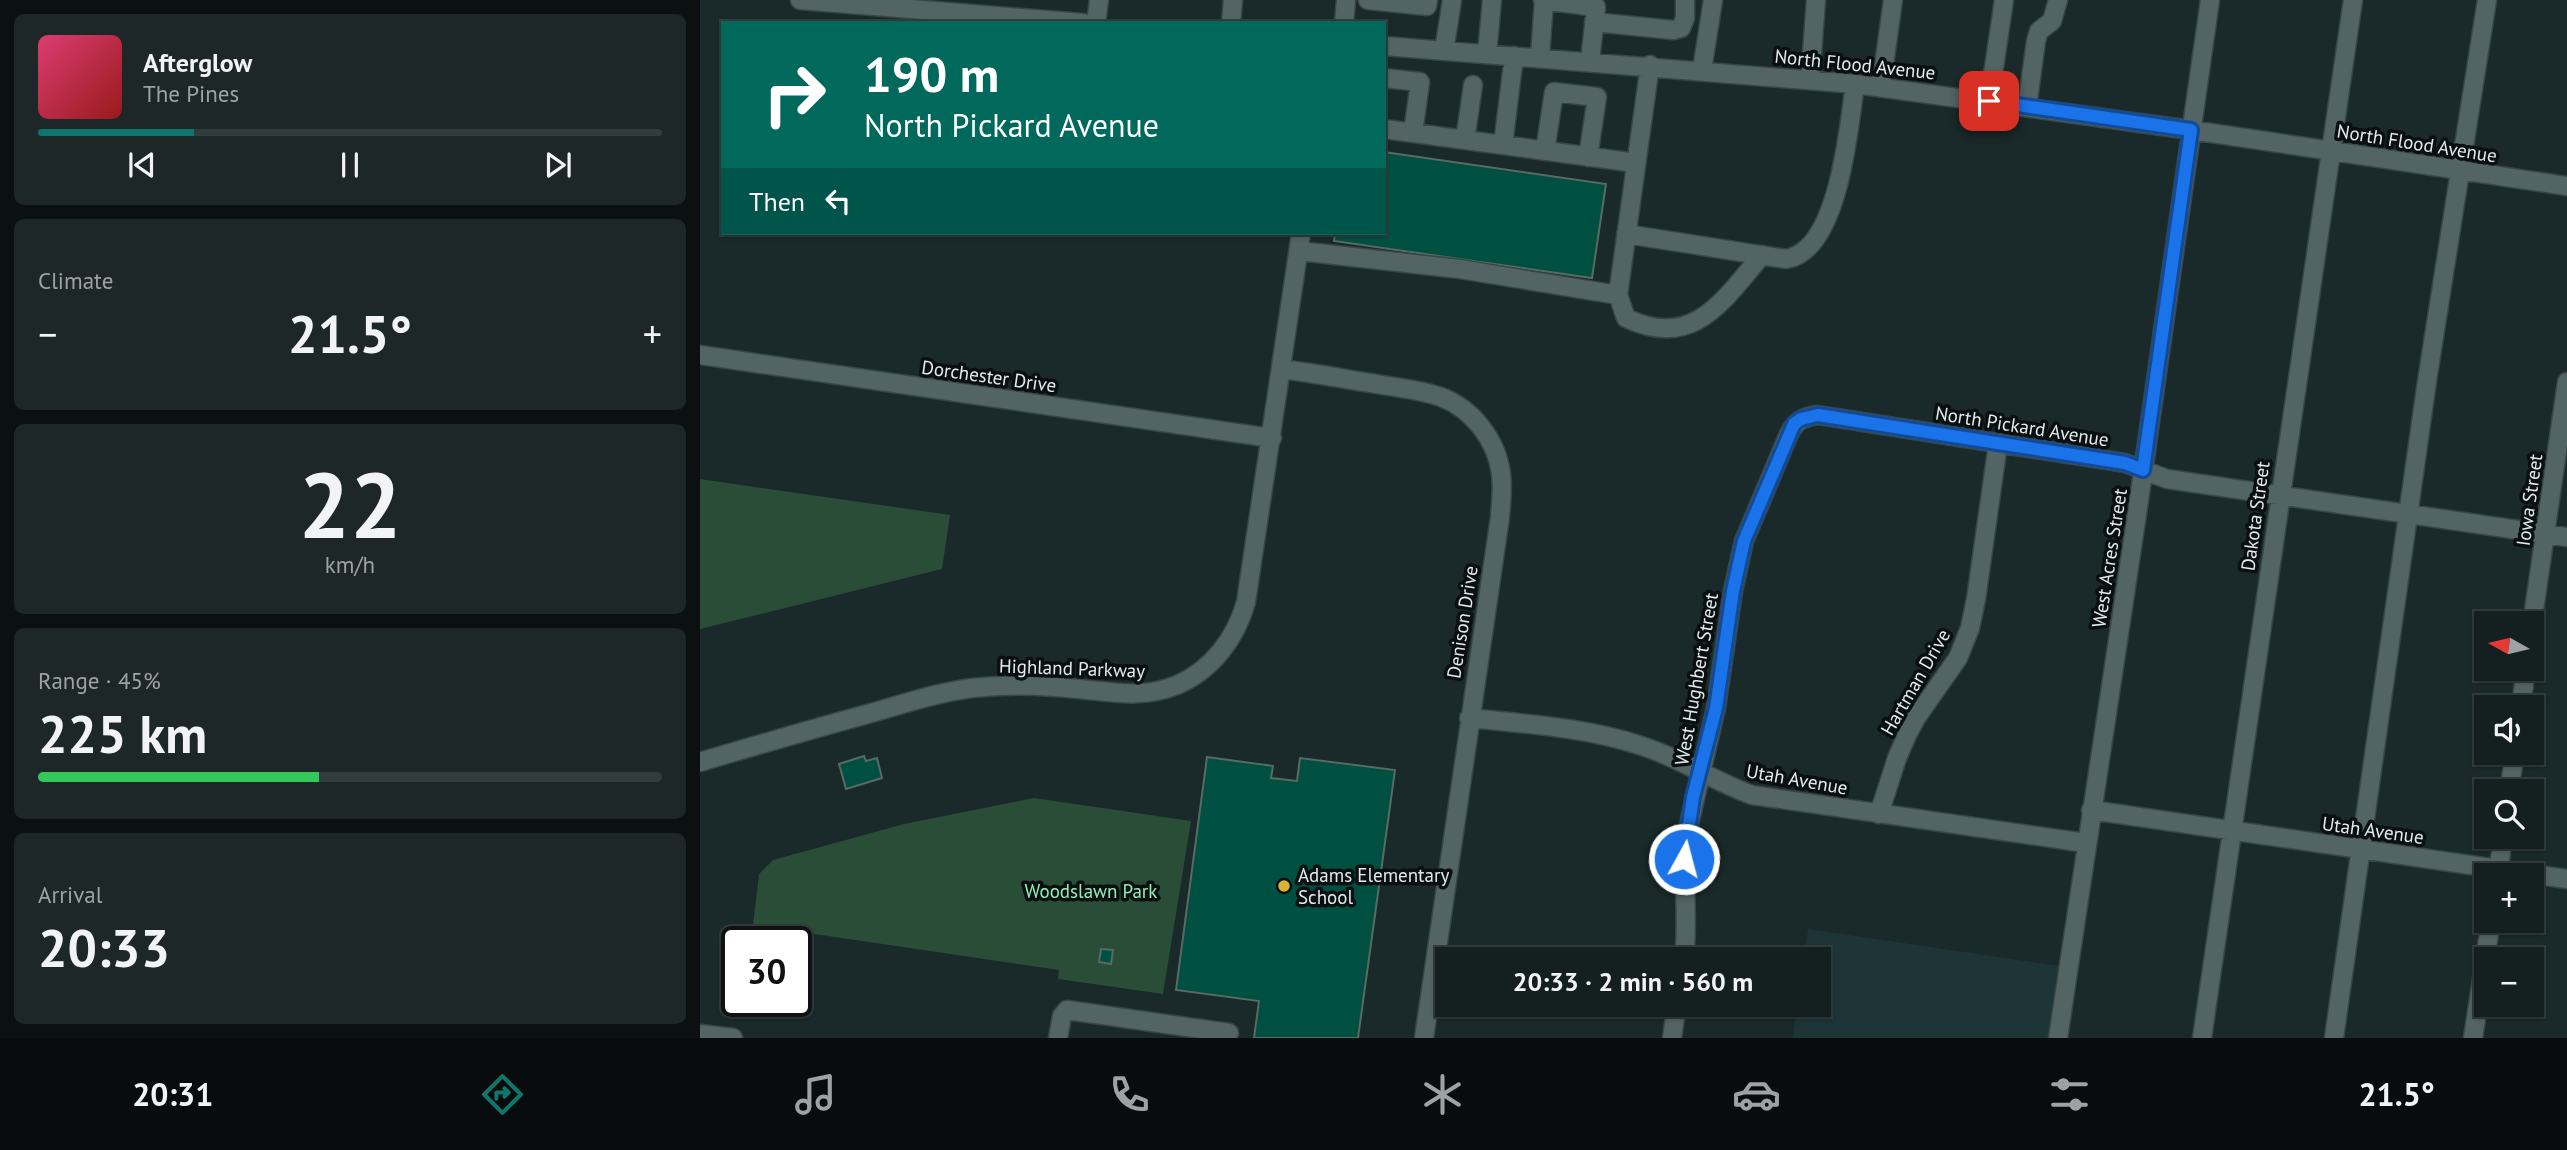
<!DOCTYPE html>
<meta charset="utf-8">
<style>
:root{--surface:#141f1f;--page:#1d2728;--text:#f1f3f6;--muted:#9da2a4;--line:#333d3d;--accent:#0f766e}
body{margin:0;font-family:"PT Sans",sans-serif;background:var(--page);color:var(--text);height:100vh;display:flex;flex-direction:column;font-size:26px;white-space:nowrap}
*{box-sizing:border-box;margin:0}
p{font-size:23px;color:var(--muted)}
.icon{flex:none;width:38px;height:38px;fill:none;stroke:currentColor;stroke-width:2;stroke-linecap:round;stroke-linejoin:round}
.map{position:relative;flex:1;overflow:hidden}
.sheet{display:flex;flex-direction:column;gap:14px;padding:14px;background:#0b1111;width:700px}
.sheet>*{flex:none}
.banner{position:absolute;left:21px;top:21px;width:665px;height:214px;border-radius:0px;box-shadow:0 2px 5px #0004,0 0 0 2px var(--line);background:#00695c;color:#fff;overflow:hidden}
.needle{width:46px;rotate:278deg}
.buttons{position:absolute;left:1774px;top:611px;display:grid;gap:14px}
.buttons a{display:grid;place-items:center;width:70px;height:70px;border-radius:0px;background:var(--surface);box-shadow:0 2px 5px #0004,0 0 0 2px var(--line);font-size:35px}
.speed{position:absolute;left:21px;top:926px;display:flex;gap:14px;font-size:35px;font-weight:700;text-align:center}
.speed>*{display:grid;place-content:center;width:91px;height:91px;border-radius:50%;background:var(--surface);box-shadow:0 2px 5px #0004,0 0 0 2px var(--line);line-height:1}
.speed .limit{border:4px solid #111;border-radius:10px;background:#fff;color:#111}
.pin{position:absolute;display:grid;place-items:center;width:60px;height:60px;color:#fff;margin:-30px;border-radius:14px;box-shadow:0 4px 10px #0006}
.me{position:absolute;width:77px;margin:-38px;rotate:7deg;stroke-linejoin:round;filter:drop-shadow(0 0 5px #0008)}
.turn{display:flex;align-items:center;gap:24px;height:147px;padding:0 28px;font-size:32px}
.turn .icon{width:91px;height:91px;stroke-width:2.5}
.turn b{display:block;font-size:49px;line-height:60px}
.then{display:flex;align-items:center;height:66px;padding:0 28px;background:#0003;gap:14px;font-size:26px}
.big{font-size:52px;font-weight:700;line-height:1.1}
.sheet .tile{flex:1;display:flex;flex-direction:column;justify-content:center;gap:10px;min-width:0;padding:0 24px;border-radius:10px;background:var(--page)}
.sheet .dial{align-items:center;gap:0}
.dial b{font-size:91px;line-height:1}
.song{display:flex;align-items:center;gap:21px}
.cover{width:84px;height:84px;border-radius:10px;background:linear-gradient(135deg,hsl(340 70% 55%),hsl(0 70% 35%))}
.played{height:7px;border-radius:4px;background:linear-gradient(90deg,var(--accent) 25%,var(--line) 25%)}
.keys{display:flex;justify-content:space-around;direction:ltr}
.heat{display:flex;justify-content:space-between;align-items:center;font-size:38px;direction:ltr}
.charge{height:10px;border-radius:5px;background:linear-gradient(90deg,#34c759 45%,var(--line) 0)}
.trip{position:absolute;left:735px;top:947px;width:396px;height:70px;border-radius:0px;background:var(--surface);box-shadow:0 2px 5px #0004,0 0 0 2px var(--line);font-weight:700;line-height:70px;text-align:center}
.dock{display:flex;height:112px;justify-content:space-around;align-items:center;background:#080c0c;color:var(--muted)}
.dock .icon{width:49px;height:49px}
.dock .current{color:var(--accent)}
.dock b{font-size:32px;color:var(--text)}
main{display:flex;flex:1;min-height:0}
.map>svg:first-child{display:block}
.built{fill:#1d3536}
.green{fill:#294d36}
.building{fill:#005042;stroke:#596964;stroke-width:2}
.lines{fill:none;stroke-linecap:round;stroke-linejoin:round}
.minor-casing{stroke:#394646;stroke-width:21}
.minor{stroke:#536464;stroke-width:18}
.route-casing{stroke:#114b97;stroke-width:18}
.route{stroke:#1a73e8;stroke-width:12}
.poi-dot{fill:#d9b334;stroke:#0a1011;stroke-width:2.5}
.labels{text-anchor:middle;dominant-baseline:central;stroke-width:7;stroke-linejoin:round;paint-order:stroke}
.street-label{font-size:19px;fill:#e2ebeb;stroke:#0a1011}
.poi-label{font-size:19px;fill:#e2ebeb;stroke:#0a1011;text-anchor:start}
.park-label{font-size:19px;fill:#92eeb4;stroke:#0a1011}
</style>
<main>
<section class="sheet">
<div class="tile">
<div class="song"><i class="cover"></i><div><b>Afterglow</b><p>The Pines</p></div></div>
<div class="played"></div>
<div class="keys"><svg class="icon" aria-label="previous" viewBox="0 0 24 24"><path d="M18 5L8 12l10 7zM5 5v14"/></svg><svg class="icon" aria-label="pause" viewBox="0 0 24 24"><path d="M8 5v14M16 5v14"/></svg><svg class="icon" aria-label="next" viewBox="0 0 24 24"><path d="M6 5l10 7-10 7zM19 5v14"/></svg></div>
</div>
<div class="tile"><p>Climate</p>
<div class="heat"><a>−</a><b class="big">21.5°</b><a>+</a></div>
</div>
<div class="tile dial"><b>22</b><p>km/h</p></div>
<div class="tile"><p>Range · 45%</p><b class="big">225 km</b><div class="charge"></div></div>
<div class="tile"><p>Arrival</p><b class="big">20:33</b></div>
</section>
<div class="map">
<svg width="1867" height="1038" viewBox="0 0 1867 1038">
<rect width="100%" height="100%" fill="#1a2929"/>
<path class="built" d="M1108 929 1360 966 1349 1038H1093L1097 1005 1118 1004V959H1104Z"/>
<path class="green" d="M0 479 250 515 242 569 0 629Z
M334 798 491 821 463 994 358 979 359 970 53 925 59 874 73 860 204 824Z"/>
<path class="building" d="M684 152 906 184 892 278 634 241 635 233H684Z
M164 756 166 761 177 758 182 778 146 789 139 764Z
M507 757 573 766 571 778 597 781 600 758 695 770 658 1038H554L559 1001 476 990Z
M401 949 413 950 411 964 399 962Z"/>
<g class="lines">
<g class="minor-casing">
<path id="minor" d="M100 0 383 23
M668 0 727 6 728 0
M843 0 896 7 890 61
M894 22 973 30 981 28 985 18V0
M396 23 399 0
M531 23 533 0
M644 23 646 0
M684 46 1155 84 1491 130 1867 186
M744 51 752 0
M787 54 792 0
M840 57 844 0
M1002 70 1013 0
M684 78 720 82 713 133
M1110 80 1116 0
M1181 87 1193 0
M1289 101 1304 0
M1327 107 1336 41 1339 31 1352 21 1358 0
M684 129 936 163
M765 140 773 85
M803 145 814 56
M845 151 854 92 897 97 888 157
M926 234 1086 259C1091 258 1097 256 1101 253 1140 228 1149 127 1155 84
M599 251 760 269 918 295 950 65
M918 295 926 318C993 350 1022 302 1062 255
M0 355 572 438
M581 369C613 373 645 379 677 384 698 388 721 390 741 397 773 409 797 441 801 474 803 488 801 503 800 517L724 1038
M1832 624 1867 382
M1821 707 1826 668
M769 718C825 724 884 727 939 745 979 757 1013 781 1052 795L1386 843
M0 762C54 746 109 730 164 715 200 705 234 693 272 688 306 684 343 685 378 689 413 692 443 699 477 685 512 670 536 638 546 602L601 233
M1809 791 1815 752
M1391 810 1867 879
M1179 814 1197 758 1207 735 1216 718 1258 658 1270 628 1276 599 1298 444
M1798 875 1803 836
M984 959C989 919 982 878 986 837L1016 708 1033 591 1044 541 1089 434C1096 420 1104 417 1118 415L1425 463 1467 479 1867 537
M0 1034 33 1038
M358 1038 362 1016 367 1010 529 1033
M972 1038 977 1004
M1358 1038 1437 514 1510 0
M1502 1038 1653 0
M1634 1038 1727 381 1787 0
M1773 1038 1791 920"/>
</g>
<use href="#minor" class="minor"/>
</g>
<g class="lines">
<g class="route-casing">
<path id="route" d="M984 859 993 797 1016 708 1033 591 1044 541 1094 424 1101 419 1118 415 1425 463 1443 470 1491 130 1289 101"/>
</g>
<use href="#route" class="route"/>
</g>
<circle class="poi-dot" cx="584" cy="886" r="7"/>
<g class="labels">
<g class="street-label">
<text transform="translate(1155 64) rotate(6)">North Flood Avenue</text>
<text transform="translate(1717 143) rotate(9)">North Flood Avenue</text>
<text transform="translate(289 376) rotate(8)">Dorchester Drive</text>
<text transform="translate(1322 426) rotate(9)">North Pickard Avenue</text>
<text transform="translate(1829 500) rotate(-82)">Iowa Street</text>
<text transform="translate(1555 516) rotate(-82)">Dakota Street</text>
<text transform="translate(1409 558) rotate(-81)">West Acres Street</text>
<text transform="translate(762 622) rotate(-81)">Denison Drive</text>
<text transform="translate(372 668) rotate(2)">Highland Parkway</text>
<text transform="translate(996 679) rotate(-80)">West Hughbert Street</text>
<text transform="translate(1215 682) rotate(-60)">Hartman Drive</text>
<text transform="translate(1097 779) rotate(10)">Utah Avenue</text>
<text transform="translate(1673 830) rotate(8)">Utah Avenue</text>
</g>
<g class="poi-label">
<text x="598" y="875">Adams Elementary<tspan x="598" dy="22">School</tspan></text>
</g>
<g class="park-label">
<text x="391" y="891">Woodslawn Park</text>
</g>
</g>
</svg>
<div class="buttons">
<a><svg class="needle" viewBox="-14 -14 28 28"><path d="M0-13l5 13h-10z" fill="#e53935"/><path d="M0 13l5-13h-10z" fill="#9da2a4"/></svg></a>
<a><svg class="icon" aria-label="sound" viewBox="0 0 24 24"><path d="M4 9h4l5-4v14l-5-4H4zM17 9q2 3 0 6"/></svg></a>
<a><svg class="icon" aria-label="search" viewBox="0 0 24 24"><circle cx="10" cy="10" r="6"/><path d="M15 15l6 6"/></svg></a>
<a>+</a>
<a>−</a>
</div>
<div class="speed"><div class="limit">30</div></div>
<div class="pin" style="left:1289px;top:101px;background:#d93025"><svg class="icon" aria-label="arrive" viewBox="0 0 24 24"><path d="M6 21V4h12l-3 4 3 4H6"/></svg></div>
<svg class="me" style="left:984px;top:859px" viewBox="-20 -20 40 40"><circle r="17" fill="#1a73e8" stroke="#fff" stroke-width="3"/><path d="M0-11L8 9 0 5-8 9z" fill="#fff"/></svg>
<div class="trip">20:33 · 2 min · 560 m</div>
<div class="banner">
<div class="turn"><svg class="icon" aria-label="right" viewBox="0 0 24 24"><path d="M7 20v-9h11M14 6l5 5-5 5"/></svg><div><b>190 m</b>North Pickard Avenue</div></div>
<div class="then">Then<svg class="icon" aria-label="left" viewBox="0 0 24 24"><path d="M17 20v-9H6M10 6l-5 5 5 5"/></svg></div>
</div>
</div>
</main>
<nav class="dock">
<b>20:31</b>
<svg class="icon current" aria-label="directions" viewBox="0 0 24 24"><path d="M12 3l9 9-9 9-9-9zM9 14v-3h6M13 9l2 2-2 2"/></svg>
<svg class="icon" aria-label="music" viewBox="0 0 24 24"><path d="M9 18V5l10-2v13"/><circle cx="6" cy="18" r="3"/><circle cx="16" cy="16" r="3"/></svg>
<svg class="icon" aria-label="phone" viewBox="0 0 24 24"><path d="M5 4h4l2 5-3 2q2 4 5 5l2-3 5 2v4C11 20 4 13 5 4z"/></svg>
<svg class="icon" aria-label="climate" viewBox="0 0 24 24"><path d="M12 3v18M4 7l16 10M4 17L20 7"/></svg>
<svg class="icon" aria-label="car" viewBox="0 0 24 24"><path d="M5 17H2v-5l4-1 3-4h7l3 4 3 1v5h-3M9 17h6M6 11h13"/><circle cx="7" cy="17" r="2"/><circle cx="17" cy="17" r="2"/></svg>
<svg class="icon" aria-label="filters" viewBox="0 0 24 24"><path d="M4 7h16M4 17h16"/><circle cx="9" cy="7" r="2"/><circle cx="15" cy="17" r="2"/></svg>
<b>21.5°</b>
</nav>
